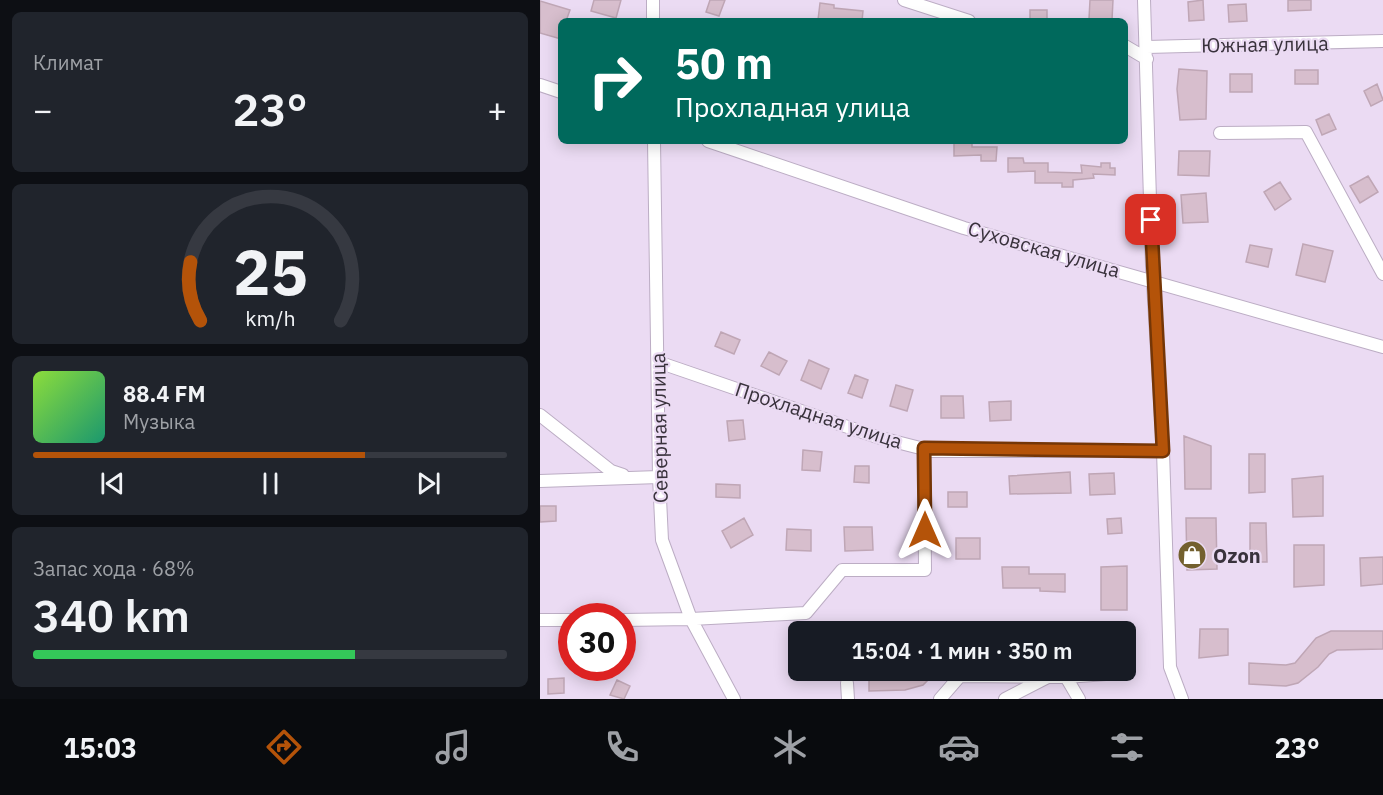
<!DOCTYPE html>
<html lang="ru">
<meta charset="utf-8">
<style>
:root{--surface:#171b24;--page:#20242c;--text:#f1f3f6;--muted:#9ea1a6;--line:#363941;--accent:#b45309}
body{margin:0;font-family:"IBM Plex Sans",sans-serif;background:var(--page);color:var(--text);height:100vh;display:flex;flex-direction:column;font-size:22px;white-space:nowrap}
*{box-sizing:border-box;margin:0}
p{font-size:20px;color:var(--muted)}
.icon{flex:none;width:33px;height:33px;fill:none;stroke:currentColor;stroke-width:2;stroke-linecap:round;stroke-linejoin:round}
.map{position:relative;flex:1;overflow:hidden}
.panel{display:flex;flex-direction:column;gap:12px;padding:12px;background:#0d0f14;width:540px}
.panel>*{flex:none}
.guide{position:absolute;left:18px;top:18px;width:570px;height:126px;border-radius:9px;box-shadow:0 3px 15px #0003;background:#00695c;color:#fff;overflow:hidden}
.speed{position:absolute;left:18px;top:603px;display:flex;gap:12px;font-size:30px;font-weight:700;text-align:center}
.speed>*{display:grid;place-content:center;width:78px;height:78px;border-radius:50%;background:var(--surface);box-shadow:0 3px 15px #0003;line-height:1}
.speed .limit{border:9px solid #d22;background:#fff;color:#111}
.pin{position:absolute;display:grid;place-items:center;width:51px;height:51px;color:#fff;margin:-26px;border-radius:12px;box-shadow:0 3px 9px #0006}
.me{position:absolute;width:66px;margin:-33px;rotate:0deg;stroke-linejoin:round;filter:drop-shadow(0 0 4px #0008)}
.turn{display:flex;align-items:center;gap:21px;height:126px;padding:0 18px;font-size:27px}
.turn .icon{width:78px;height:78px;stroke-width:2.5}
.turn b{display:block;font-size:42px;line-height:51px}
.big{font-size:45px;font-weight:600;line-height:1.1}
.panel .widget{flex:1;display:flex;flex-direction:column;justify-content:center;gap:9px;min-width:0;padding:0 21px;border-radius:9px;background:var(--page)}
.panel .dial{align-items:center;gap:0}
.dial svg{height:156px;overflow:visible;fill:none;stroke:var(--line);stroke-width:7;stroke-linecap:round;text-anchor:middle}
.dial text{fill:var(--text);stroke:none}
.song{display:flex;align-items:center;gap:18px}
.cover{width:72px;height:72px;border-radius:9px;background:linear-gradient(135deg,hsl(90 70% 55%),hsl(160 70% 35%))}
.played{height:6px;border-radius:3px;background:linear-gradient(90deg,var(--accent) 70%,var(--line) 70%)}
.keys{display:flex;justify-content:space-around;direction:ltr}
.heat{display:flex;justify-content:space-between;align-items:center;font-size:33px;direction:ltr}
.charge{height:9px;border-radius:4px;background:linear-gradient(90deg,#34c759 68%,var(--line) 0)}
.trip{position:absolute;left:248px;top:621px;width:348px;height:60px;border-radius:9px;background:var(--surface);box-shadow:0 3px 15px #0003;font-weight:600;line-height:60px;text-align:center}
.tab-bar{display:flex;height:96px;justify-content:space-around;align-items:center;background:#090b0e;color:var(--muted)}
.tab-bar .icon{width:42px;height:42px}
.tab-bar .selected{color:var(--accent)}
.tab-bar b{font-size:27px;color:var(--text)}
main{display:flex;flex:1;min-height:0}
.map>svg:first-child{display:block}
.building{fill:#d7becd;stroke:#bfa6b5;stroke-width:1.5}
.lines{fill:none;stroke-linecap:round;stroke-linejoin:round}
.minor-casing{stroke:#bcadc4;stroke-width:14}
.minor{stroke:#fff;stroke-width:12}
.route-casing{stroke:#753606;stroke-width:15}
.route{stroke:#b45309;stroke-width:10}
.labels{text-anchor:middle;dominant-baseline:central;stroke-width:4.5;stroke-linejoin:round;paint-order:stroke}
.street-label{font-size:20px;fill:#39323c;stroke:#ebdbf3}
.poi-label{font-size:20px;font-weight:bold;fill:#39323c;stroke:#ebdbf3;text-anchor:start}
</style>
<main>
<section class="panel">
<div class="widget"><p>Климат</p>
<div class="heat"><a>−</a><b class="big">23°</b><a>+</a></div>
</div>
<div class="widget dial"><svg viewBox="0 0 100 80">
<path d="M14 69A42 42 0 1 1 86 69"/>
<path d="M14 69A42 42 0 0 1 9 39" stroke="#b45309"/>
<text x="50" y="56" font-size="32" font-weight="700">25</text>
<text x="50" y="72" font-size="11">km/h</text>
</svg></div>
<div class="widget">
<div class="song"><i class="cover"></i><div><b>88.4 FM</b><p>Музыка</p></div></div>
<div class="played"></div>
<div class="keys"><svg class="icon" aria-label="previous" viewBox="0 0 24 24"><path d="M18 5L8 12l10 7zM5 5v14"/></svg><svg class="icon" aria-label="pause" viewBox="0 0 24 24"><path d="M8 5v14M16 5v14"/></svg><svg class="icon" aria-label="next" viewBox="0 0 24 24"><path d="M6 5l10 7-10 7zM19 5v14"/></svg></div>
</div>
<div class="widget"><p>Запас хода · 68%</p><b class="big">340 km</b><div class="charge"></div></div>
</section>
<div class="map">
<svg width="843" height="699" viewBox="0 0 843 699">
<rect width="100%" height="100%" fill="#ebdbf3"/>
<path class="building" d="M54 0H81L76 18 51 11Z
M170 0H185L179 16 166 12Z
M550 0H573L572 20 549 19Z
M663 0 664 20 649 21 648 2Z
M748 0H771V10L748 11Z
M0 1 30 10 26 21H21V39L0 33Z
M280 3 294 5V8L323 11 322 21 278 20Z
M706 4 707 21 689 22 688 5Z
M490 10H507V21H490Z
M639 69 667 71 666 119 640 120 637 89Z
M755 70H778V84H755Z
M690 74H712V92H690Z
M837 84 843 100 831 106 824 91Z
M789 114 796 129 782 135 776 120Z
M414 141H432V147H457L456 161H441V155L414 156Z
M639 151H670L669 176 638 175Z
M468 158H483L484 163H508V172L542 173 541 165 561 167V163H570V168H575V175L553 174 554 178 533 180V187H522V183H495V171L468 172Z
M828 176 838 192 820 203 810 186Z
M740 182 751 199 735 210 724 192Z
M666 193 668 222 643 223 641 195Z
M763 244 793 251 785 282 756 275Z
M710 245 732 249 728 267 706 262Z
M181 332 200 340 194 354 175 346Z
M229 352 247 361 239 375 221 366Z
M269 360 289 369 281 389 261 380Z
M315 375 328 380 322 398 308 393Z
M356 385 373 390 367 411 350 406Z
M401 396H423L424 418H401Z
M471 401V420L450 421 449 402Z
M203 420 205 439 189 441 187 421Z
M644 436 671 446V489H645Z
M263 450 282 452 280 471 262 470Z
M709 454H725V492L709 493Z
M315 466H329V483L314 482Z
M530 472 531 493 470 494 469 476Z
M574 473 575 494 550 495 549 474Z
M783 476V516L753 517 752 479Z
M176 484 200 485V498L176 497Z
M408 492H427V507H408Z
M0 506H16V521L0 522Z
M204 518 213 535 191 548 182 531Z
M581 518 582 533 568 534 567 519Z
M646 518H676L677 569 647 570Z
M710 523H726L727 562H710Z
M304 527H332L333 550 305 551Z
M247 529 271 530V551L246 550Z
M416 538H440V559H416Z
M754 545H784V585L754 587Z
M843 557V584L821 586 820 558Z
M587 566V610H561V567Z
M462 567H489V574H525V592L500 591V588H463Z
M660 629H688V655L659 658Z
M791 631H843V649L797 650 789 654 778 667 758 683 746 686 709 684V663L746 665 755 663 776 638Z
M329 670H398L383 685 365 690 329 691Z
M24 678V693L8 694V679Z
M77 680 90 686 84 699 70 695Z"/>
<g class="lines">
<g class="minor-casing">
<path id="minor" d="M113 0V21
M364 0 429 21
M604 0 612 266 623 451 630 667 642 699
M585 46 607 59
M607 47 843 41
M0 85 21 92
M680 133 766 132 843 274
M114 141 119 477 122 540 151 619 194 699
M168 141 424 228 843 347
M118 362 337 437 392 451H623
M0 415 71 471 83 475
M0 481 119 477
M0 620H32
M82 620 151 619 266 613 302 570H385L384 449
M526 677 566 674
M307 683 308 699
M400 699 420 676 526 677 539 699
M465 699 506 678"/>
</g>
<use href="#minor" class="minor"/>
</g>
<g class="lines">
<g class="route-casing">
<path id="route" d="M385 530 384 448 623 451 611 220"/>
</g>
<use href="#route" class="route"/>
</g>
<defs>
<g id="shop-disc" transform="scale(1.5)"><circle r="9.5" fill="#73602e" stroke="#ebdbf3"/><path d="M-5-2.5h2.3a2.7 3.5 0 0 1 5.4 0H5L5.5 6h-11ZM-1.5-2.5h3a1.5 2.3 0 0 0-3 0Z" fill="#fff"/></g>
</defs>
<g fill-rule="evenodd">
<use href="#shop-disc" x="652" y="555"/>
</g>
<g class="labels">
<g class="street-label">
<text transform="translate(725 44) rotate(-1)">Южная улица</text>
<text transform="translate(504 249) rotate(16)">Суховская улица</text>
<text transform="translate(279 415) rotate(18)">Прохладная улица</text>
<text transform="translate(119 428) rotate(-91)">Северная улица</text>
</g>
<g class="poi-label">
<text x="673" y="555">Ozon</text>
</g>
</g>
</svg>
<div class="speed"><div class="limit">30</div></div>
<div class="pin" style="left:611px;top:220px;background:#d93025"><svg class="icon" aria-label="arrive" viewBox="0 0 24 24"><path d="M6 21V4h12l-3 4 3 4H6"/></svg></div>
<svg class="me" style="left:385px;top:530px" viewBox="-20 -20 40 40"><path d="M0-17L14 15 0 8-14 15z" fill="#b45309" stroke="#fff" stroke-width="4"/></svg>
<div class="trip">15:04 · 1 мин · 350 m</div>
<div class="guide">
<div class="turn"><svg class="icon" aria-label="right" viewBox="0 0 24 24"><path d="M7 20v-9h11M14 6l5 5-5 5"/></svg><div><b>50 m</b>Прохладная улица</div></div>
</div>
</div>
</main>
<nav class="tab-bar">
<b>15:03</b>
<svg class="icon selected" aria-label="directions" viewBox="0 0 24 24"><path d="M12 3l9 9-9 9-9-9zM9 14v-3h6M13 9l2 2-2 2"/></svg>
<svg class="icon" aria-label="music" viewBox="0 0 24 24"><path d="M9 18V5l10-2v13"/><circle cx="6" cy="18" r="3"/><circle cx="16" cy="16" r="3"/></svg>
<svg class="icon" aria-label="phone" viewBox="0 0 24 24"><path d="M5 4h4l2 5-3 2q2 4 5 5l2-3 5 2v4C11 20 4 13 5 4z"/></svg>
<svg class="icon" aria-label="climate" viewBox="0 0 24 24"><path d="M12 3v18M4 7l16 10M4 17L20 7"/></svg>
<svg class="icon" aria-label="car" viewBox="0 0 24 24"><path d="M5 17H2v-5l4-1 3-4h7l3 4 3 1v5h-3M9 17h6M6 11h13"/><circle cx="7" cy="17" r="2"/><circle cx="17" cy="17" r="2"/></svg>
<svg class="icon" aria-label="filters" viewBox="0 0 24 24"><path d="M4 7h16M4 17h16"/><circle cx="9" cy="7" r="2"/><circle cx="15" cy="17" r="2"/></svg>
<b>23°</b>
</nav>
